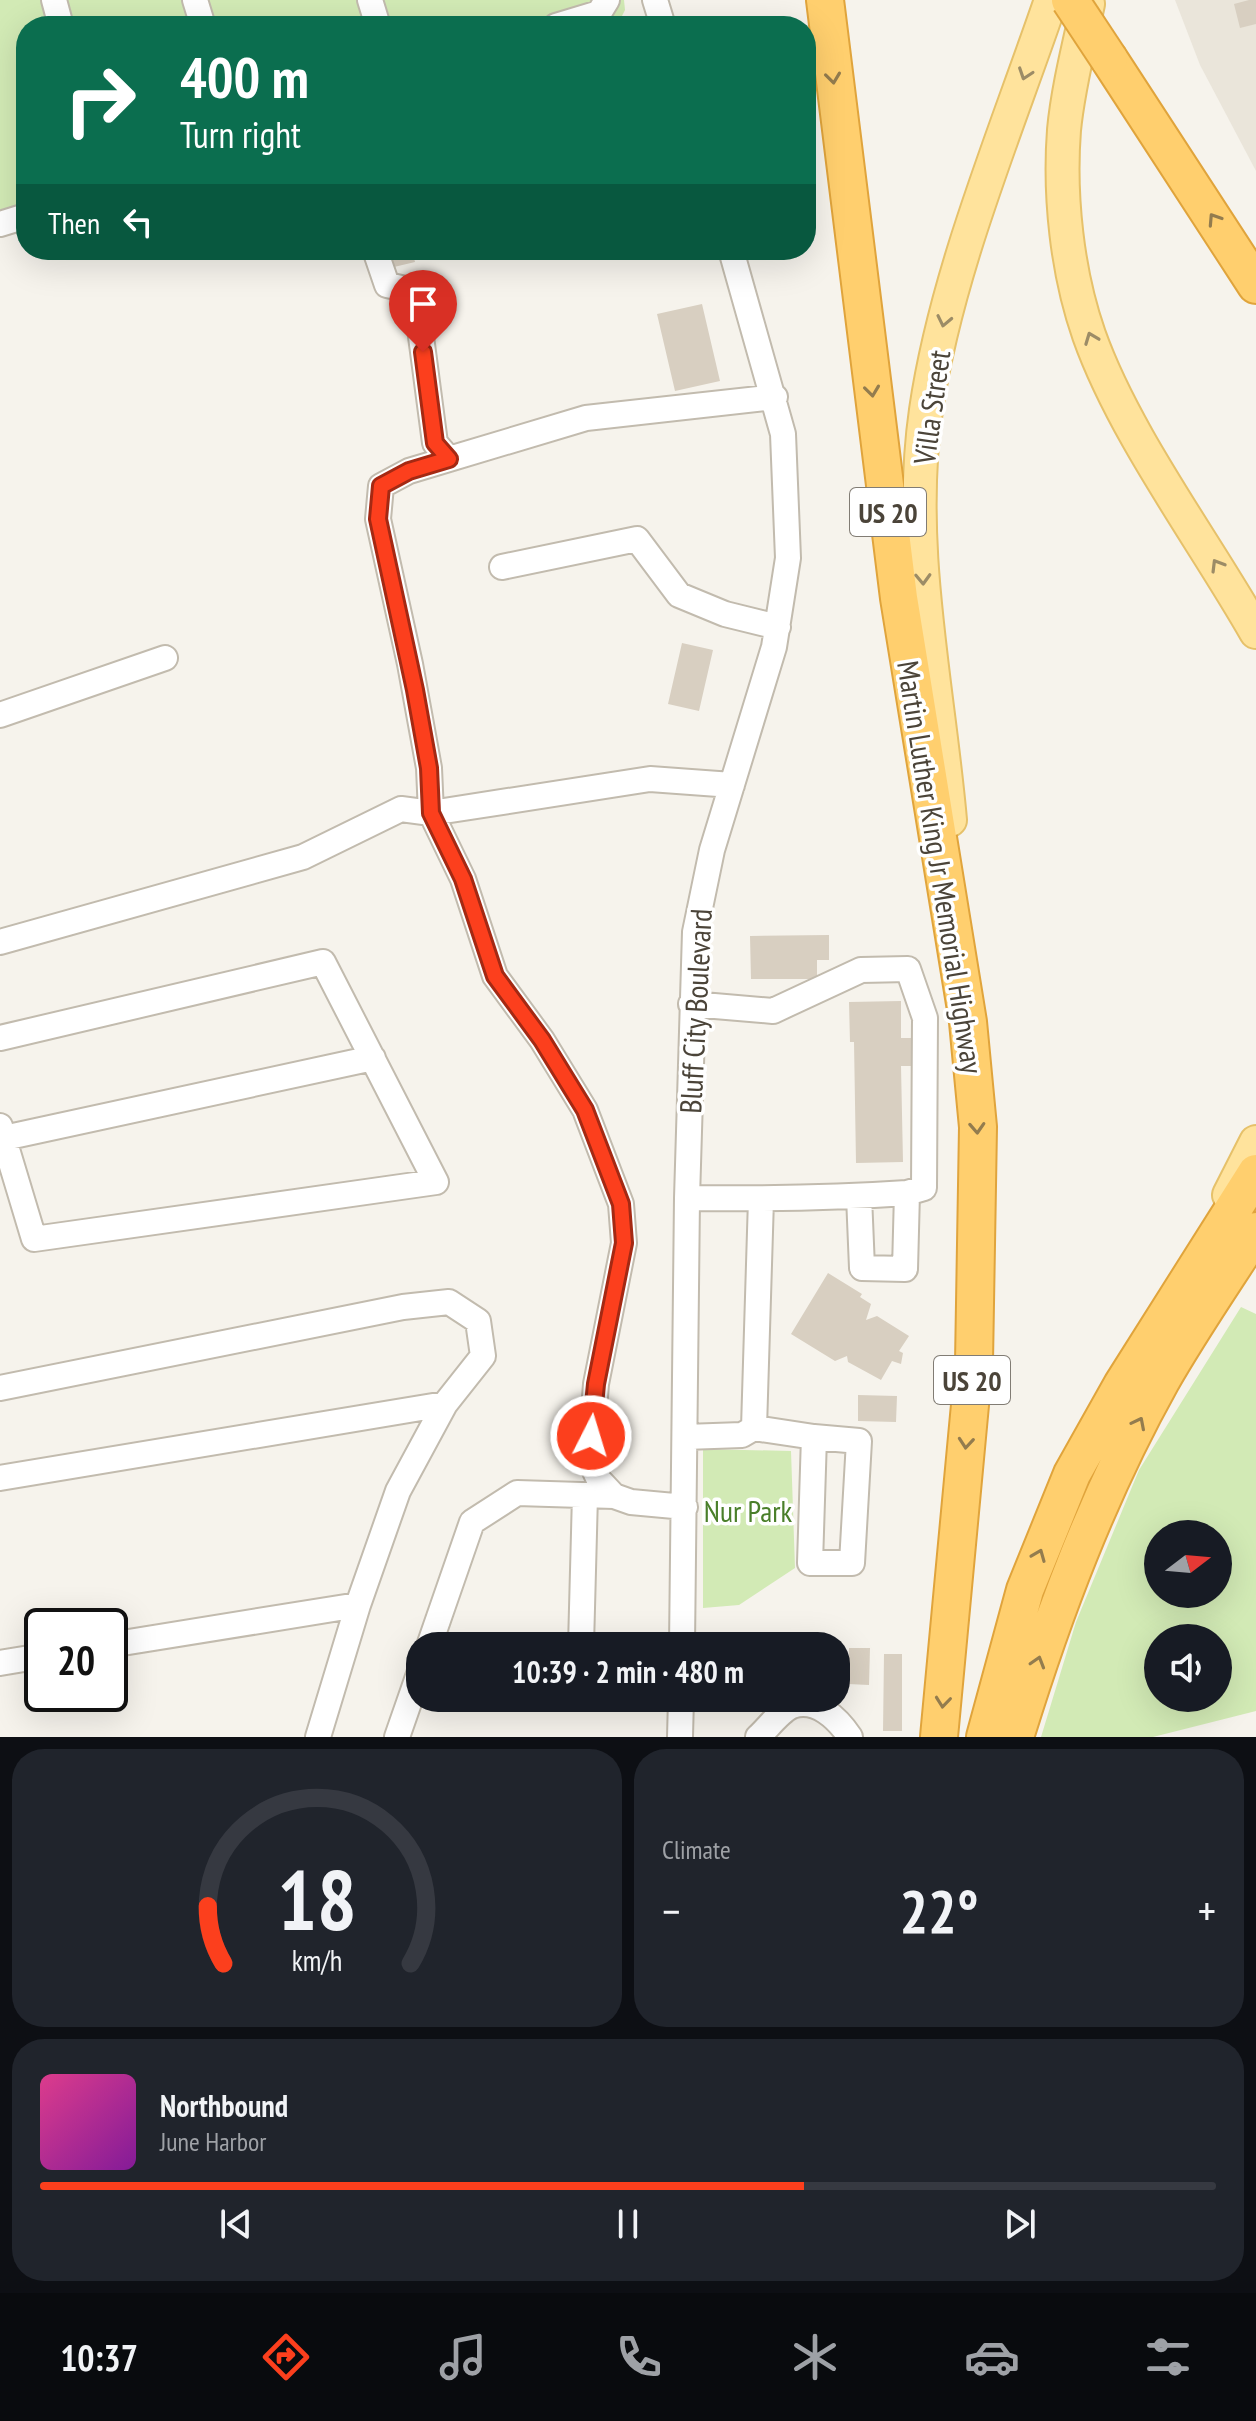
<!DOCTYPE html>
<meta charset="utf-8">
<style>
:root{--surface:#171b24;--page:#20242c;--text:#f1f3f6;--muted:#9ea1a6;--line:#363941;--accent:#fc3f1d}
body{margin:0;font-family:"PT Sans Narrow",sans-serif;background:var(--page);color:var(--text);height:100vh;display:flex;flex-direction:column;font-size:30px;white-space:nowrap}
*{box-sizing:border-box;margin:0}
p{font-size:26px;color:var(--muted)}
.icon{flex:none;width:44px;height:44px;fill:none;stroke:currentColor;stroke-width:2;stroke-linecap:round;stroke-linejoin:round}
.map{position:relative;height:1737px;overflow:hidden}
.panel{display:flex;flex-direction:column;gap:12px;padding:12px;background:#0d0f14;flex:1}
.panel>*{flex:none}
.guide{position:absolute;left:16px;top:16px;width:800px;height:244px;border-radius:32px;box-shadow:0 8px 32px #0002;background:#0b6e4f;color:#fff;overflow:hidden}
.needle{width:52px;rotate:74deg}
.fabs{position:absolute;left:1144px;top:1520px;display:grid;gap:16px}
.fabs a{display:grid;place-items:center;width:88px;height:88px;border-radius:50%;background:var(--surface);box-shadow:0 8px 32px #0002;font-size:40px}
.speed{position:absolute;left:24px;top:1608px;display:flex;gap:16px;font-size:40px;font-weight:700;text-align:center}
.speed>*{display:grid;place-content:center;width:104px;height:104px;border-radius:50%;background:var(--surface);box-shadow:0 8px 32px #0002;line-height:1}
.speed .limit{border:4px solid #111;border-radius:12px;background:#fff;color:#111}
.pin{position:absolute;display:grid;place-items:center;width:68px;height:68px;color:#fff;margin:-82px -34px;border-radius:50% 50% 50% 0;rotate:-45deg;box-shadow:0 0 8px #0007}
.pin .icon{rotate:45deg}
.me{position:absolute;width:88px;margin:-44px;rotate:5deg;stroke-linejoin:round;filter:drop-shadow(0 0 6px #0008)}
.turn{display:flex;align-items:center;gap:28px;height:168px;padding:0 32px;font-size:36px}
.turn .icon{width:104px;height:104px;stroke-width:2.5}
.turn b{display:block;font-size:56px;line-height:68px}
.then{display:flex;align-items:center;height:76px;padding:0 32px;background:#0003;gap:16px;font-size:30px}
.big{font-size:60px;font-weight:700;line-height:1.1}
.panel .widget{flex:1;display:flex;flex-direction:column;justify-content:center;gap:12px;min-width:0;padding:0 28px;border-radius:32px;background:var(--page)}
.panel .dial{align-items:center;gap:0}
.dial svg{height:208px;overflow:visible;fill:none;stroke:var(--line);stroke-width:7;stroke-linecap:round;text-anchor:middle}
.dial text{fill:var(--text);stroke:none}
.song{display:flex;align-items:center;gap:24px}
.cover{width:96px;height:96px;border-radius:12px;background:linear-gradient(135deg,hsl(330 70% 55%),hsl(290 70% 35%))}
.played{height:8px;border-radius:4px;background:linear-gradient(90deg,var(--accent) 65%,var(--line) 65%)}
.keys{display:flex;justify-content:space-around;direction:ltr}
.heat{display:flex;justify-content:space-between;align-items:center;font-size:44px;direction:ltr}
.panel .tiles{flex:1;display:grid;gap:12px;grid-template-columns:1fr 1fr}
.widget:last-child{grid-column:span 2}
.trip{position:absolute;left:406px;top:1632px;width:444px;height:80px;border-radius:32px;background:var(--surface);box-shadow:0 8px 32px #0002;font-weight:700;line-height:80px;text-align:center}
.tabs{display:flex;height:128px;justify-content:space-around;align-items:center;background:#090b0e;color:var(--muted)}
.tabs .icon{width:56px;height:56px}
.tabs .current{color:var(--accent)}
.tabs b{font-size:36px;color:var(--text)}
.map>svg:first-child{display:block}
.residential{fill:#eae5da}
.green{fill:#d2eab5;fill-rule:evenodd}
.building{fill:#d8cfc1}
.lines{fill:none;stroke-linecap:round;stroke-linejoin:round}
.minor-casing{stroke:#c2bbae;stroke-width:28}
.major-casing{stroke:#e6c16a;stroke-width:36}
.highway-casing{stroke:#e0a43c;stroke-width:40}
.minor{stroke:#fff;stroke-width:24}
.major{stroke:#ffe39c;stroke-width:32}
.highway{stroke:#ffcf6e;stroke-width:36}
.highway-bridge-casing{stroke:#e0a43c;stroke-width:40;stroke-linecap:butt}
.highway-bridge{stroke:#ffcf6e;stroke-width:36}
.oneway{stroke:#9c8c66}
.oneway2{stroke:#937c4e}
.route-casing{stroke:#a42913;stroke-width:20}
.route{stroke:#fc3f1d;stroke-width:14}
.labels{text-anchor:middle;dominant-baseline:central;stroke-width:7;stroke-linejoin:round;paint-order:stroke}
.shield{fill:#fff;stroke:#817c74;stroke-width:2}
.shield-label{font-size:28px;font-weight:bold;fill:#4b4439}
.street-label{font-size:30px;fill:#4b4439;stroke:#fff}
.park-label{font-size:30px;fill:#4a7f2a;stroke:#fff}
</style>
<div class="map">
<svg width="1256" height="1737" viewBox="0 0 1256 1737">
<rect width="100%" height="100%" fill="#f6f3ec"/>
<path class="residential" d="M1175 0H1256V171L1200 65Z"/>
<path class="green" d="M0 0H624L625 10 617 26H26V202L0 210Z
M1241 1307 1256 1314V1711L1153 1737H1041L1076 1622 1139 1470ZM1158 1534H1218V1594H1158ZM1158 1638H1218V1698H1158Z
M703 1449 791 1451 795 1568 739 1605 703 1608Z"/>
<path class="building" d="M1249 0H1256V24L1240 28 1234 4Z
M390 250H412L415 262 394 267Z
M702 304 720 381 675 391 657 314Z
M682 643 713 650 699 711 668 704Z
M829 935V960H817V979H751L750 936Z
M901 1001V1038H915V1066H901L903 1162 856 1163 854 1042H850L849 1002Z
M828 1273 862 1294 860 1297 871 1304 866 1320 877 1316 909 1336 899 1351 903 1353 901 1364 892 1361 881 1380 848 1362 847 1356 835 1361 791 1334Z
M858 1395 897 1396 896 1422 858 1421Z
M775 1642H793V1646H775Z
M849 1648H870L869 1685 848 1684Z
M884 1654H902V1731H883Z"/>
<g class="lines">
<g class="minor-casing">
<path id="minor" d="M54 0 61 26
M195 0 203 26
M370 0 378 26
M655 0 663 26
M556 26 599 13 607 0
M0 224 26 216
M375 250 387 285 415 291 435 443 449 459
M502 567 637 539 679 595 725 614 778 627
M0 715 165 658
M0 942 303 857 401 809 431 813 650 779 732 785
M691 1004 773 1011 861 970 908 969 925 1018 924 1188 907 1193
M0 1038 323 962 436 1182 34 1239 0 1126
M4 1138 373 1058
M687 1198C761 1199 834 1198 907 1193L905 1269 862 1268 859 1196
M0 1388 403 1307 449 1302 478 1321 483 1356 445 1404 398 1491 358 1605
M754 1428 814 1437 810 1563H852L859 1441 814 1437
M685 1437 742 1435 754 1428 761 1199
M0 1478 445 1404
M685 1507 631 1502 614 1496 599 1480 590 1460 596 1384 624 1243 621 1204 585 1110 542 1040 495 976 463 879 431 813 429 768 410 664 378 519 381 486 409 471 586 418 775 397
M110 1645 358 1605 318 1737
M429 1646 472 1522 517 1493 614 1496
M581 1646 585 1495
M682 1646 687 1198 695 932 712 850 774 647 788 558 783 434 731 250
M0 1663 42 1656
M397 1737 420 1671
M680 1737 681 1698
M758 1737C768 1728 780 1711 792 1706 816 1697 838 1719 850 1737"/>
</g>
<g class="major-casing">
<path id="major" d="M1088 4C1079 46 1068 88 1064 130 1059 196 1067 272 1089 335 1124 434 1203 539 1256 632
M950 820C938 684 906 547 926 410 946 273 1006 132 1051 0
M1229 1195 1256 1142"/>
</g>
<g class="highway-casing">
<path id="highway" d="M825 0 899 598 968 1022 978 1127 974 1362 939 1737
M1109 59 1256 285
M985 1737 1025 1590 1072 1474 1122 1385 1256 1173
M1015 1737C1053 1614 1098 1494 1161 1381 1190 1330 1224 1281 1256 1231"/>
</g>
<use href="#minor" class="minor"/>
<use href="#major" class="major"/>
<use href="#highway" class="highway"/>
<g class="highway-bridge-casing">
<path id="highway-bridge" d="M1070 0 1109 59"/>
</g>
<use href="#highway-bridge" class="highway-bridge"/>
</g>
<defs><path id="oneway-chevron" d="M-2-3.5L2.5 0L-2 3.5" fill="none" stroke-width="1.6" stroke-linecap="round" stroke-linejoin="round" transform="scale(2)"/></defs>
<g class="oneway">
<use href="#oneway-chevron" transform="translate(1025 74) rotate(109)"/>
<use href="#oneway-chevron" transform="translate(944 321) rotate(102)"/>
<use href="#oneway-chevron" transform="translate(1091 338) rotate(-111)"/>
<use href="#oneway-chevron" transform="translate(1217 565) rotate(-121)"/>
<use href="#oneway-chevron" transform="translate(923 579) rotate(88)"/>
</g>
<g class="oneway2">
<use href="#oneway-chevron" transform="translate(833 78) rotate(83)"/>
<use href="#oneway-chevron" transform="translate(1214 219) rotate(-123)"/>
<use href="#oneway-chevron" transform="translate(872 391) rotate(83)"/>
<use href="#oneway-chevron" transform="translate(977 1128) rotate(87)"/>
<use href="#oneway-chevron" transform="translate(1139 1423) rotate(-63)"/>
<use href="#oneway-chevron" transform="translate(966 1443) rotate(95)"/>
<use href="#oneway-chevron" transform="translate(1039 1555) rotate(-68)"/>
<use href="#oneway-chevron" transform="translate(1038 1662) rotate(-73)"/>
<use href="#oneway-chevron" transform="translate(943 1702) rotate(96)"/>
</g>
<g class="lines">
<g class="route-casing">
<path id="route" d="M423 352 435 443 449 459 409 471 381 486 378 519 415 690 429 768 431 813 463 879 495 976 542 1040 585 1110 621 1204 624 1243 596 1384 591 1436"/>
</g>
<use href="#route" class="route"/>
</g>
<g class="labels">
<g class="shield">
<rect x="850" y="488" width="76" height="48" rx="6"/>
<rect x="934" y="1356" width="76" height="48" rx="6"/>
</g>
<g class="shield-label">
<text x="888" y="512">US 20</text>
<text x="972" y="1380">US 20</text>
</g>
<g class="street-label">
<text transform="translate(931 407) rotate(-82)">Villa Street</text>
<text transform="translate(941 867) rotate(81)">Martin Luther King Jr Memorial Highway</text>
<text transform="translate(695 1011) rotate(-87)">Bluff City Boulevard</text>
</g>
<g class="park-label">
<text x="748" y="1510">Nur Park</text>
</g>
</g>
</svg>
<div class="fabs">
<a><svg class="needle" viewBox="-14 -14 28 28"><path d="M0-13l5 13h-10z" fill="#e53935"/><path d="M0 13l5-13h-10z" fill="#9ea1a6"/></svg></a>
<a><svg class="icon" aria-label="sound" viewBox="0 0 24 24"><path d="M4 9h4l5-4v14l-5-4H4zM17 9q2 3 0 6"/></svg></a>
</div>
<div class="speed"><div class="limit">20</div></div>
<div class="pin" style="left:423px;top:352px;background:#d93025"><svg class="icon" aria-label="arrive" viewBox="0 0 24 24"><path d="M6 21V4h12l-3 4 3 4H6"/></svg></div>
<svg class="me" style="left:591px;top:1436px" viewBox="-20 -20 40 40"><circle r="17" fill="#fc3f1d" stroke="#fff" stroke-width="3"/><path d="M0-11L8 9 0 5-8 9z" fill="#fff"/></svg>
<div class="trip">10:39 · 2 min · 480 m</div>
<div class="guide">
<div class="turn"><svg class="icon" aria-label="right" viewBox="0 0 24 24"><path d="M7 20v-9h11M14 6l5 5-5 5"/></svg><div><b>400 m</b>Turn right</div></div>
<div class="then">Then<svg class="icon" aria-label="left" viewBox="0 0 24 24"><path d="M17 20v-9H6M10 6l-5 5 5 5"/></svg></div>
</div>
</div>
<section class="panel">
<div class="tiles">
<div class="widget dial"><svg viewBox="0 0 100 80">
<path d="M14 69A42 42 0 1 1 86 69"/>
<path d="M14 69A42 42 0 0 1 8 47" stroke="#fc3f1d"/>
<text x="50" y="56" font-size="32" font-weight="700">18</text>
<text x="50" y="72" font-size="11">km/h</text>
</svg></div>
<div class="widget"><p>Climate</p>
<div class="heat"><a>−</a><b class="big">22°</b><a>+</a></div>
</div>
<div class="widget">
<div class="song"><i class="cover"></i><div><b>Northbound</b><p>June Harbor</p></div></div>
<div class="played"></div>
<div class="keys"><svg class="icon" aria-label="previous" viewBox="0 0 24 24"><path d="M18 5L8 12l10 7zM5 5v14"/></svg><svg class="icon" aria-label="pause" viewBox="0 0 24 24"><path d="M8 5v14M16 5v14"/></svg><svg class="icon" aria-label="next" viewBox="0 0 24 24"><path d="M6 5l10 7-10 7zM19 5v14"/></svg></div>
</div>
</div>
</section>
<nav class="tabs">
<b>10:37</b>
<svg class="icon current" aria-label="directions" viewBox="0 0 24 24"><path d="M12 3l9 9-9 9-9-9zM9 14v-3h6M13 9l2 2-2 2"/></svg>
<svg class="icon" aria-label="music" viewBox="0 0 24 24"><path d="M9 18V5l10-2v13"/><circle cx="6" cy="18" r="3"/><circle cx="16" cy="16" r="3"/></svg>
<svg class="icon" aria-label="phone" viewBox="0 0 24 24"><path d="M5 4h4l2 5-3 2q2 4 5 5l2-3 5 2v4C11 20 4 13 5 4z"/></svg>
<svg class="icon" aria-label="climate" viewBox="0 0 24 24"><path d="M12 3v18M4 7l16 10M4 17L20 7"/></svg>
<svg class="icon" aria-label="car" viewBox="0 0 24 24"><path d="M5 17H2v-5l4-1 3-4h7l3 4 3 1v5h-3M9 17h6M6 11h13"/><circle cx="7" cy="17" r="2"/><circle cx="17" cy="17" r="2"/></svg>
<svg class="icon" aria-label="filters" viewBox="0 0 24 24"><path d="M4 7h16M4 17h16"/><circle cx="9" cy="7" r="2"/><circle cx="15" cy="17" r="2"/></svg>
</nav>
